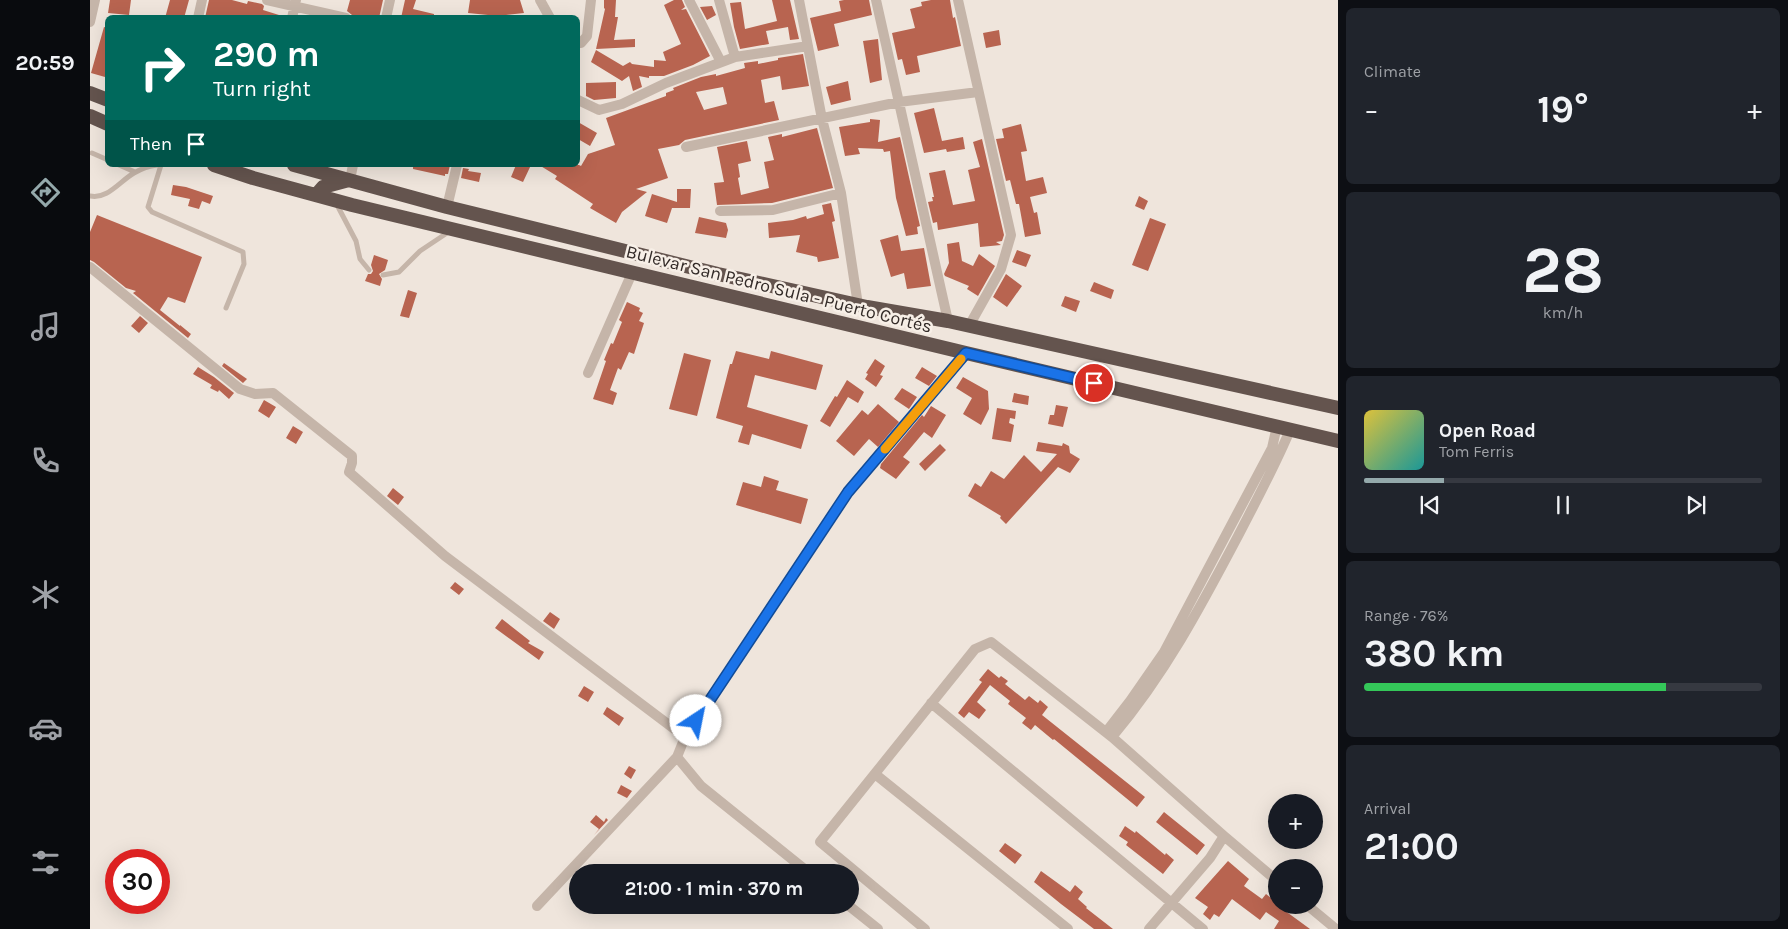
<!DOCTYPE html>
<meta charset="utf-8">
<style>
:root{--surface:#171b24;--page:#20242c;--text:#f1f3f6;--muted:#9ea1a6;--line:#363941;--accent:#94a9ab}
body{margin:0;font-family:Karla,sans-serif;background:var(--page);color:var(--text);height:100vh;display:flex;flex-direction:column;font-size:19px;white-space:nowrap}
*{box-sizing:border-box;margin:0}
p{font-size:16px;color:var(--muted)}
.icon{flex:none;width:28px;height:28px;fill:none;stroke:currentColor;stroke-width:2;stroke-linecap:round;stroke-linejoin:round}
.map{position:relative;flex:1;overflow:hidden}
.details{display:flex;flex-direction:column;gap:8px;padding:8px;background:#0d0f14;width:450px}
.details>*{flex:none}
.hud{position:absolute;left:15px;top:15px;width:475px;height:152px;border-radius:8px;box-shadow:0 5px 20px #0002;background:#00695c;color:#fff;overflow:hidden}
.fabs{position:absolute;left:1178px;top:794px;display:grid;gap:10px}
.fabs a{display:grid;place-items:center;width:55px;height:55px;border-radius:50%;background:var(--surface);box-shadow:0 5px 20px #0002;font-size:25px}
.speed{position:absolute;left:15px;top:849px;display:flex;gap:10px;font-size:25px;font-weight:700;text-align:center}
.speed>*{display:grid;place-content:center;width:65px;height:65px;border-radius:50%;background:var(--surface);box-shadow:0 5px 20px #0002;line-height:1}
.speed .limit{border:8px solid #d22;background:#fff;color:#111}
.pin{position:absolute;display:grid;place-items:center;width:42px;height:42px;color:#fff;margin:-21px;border:2px solid #fff;border-radius:50%;box-shadow:0 1px 5px #0007}
.me{position:absolute;width:55px;margin:-28px;rotate:34deg;stroke-linejoin:round;filter:drop-shadow(0 0 4px #0008)}
.turn{display:flex;align-items:center;gap:18px;height:105px;padding:0 25px;font-size:22px}
.turn .icon{width:65px;height:65px;stroke-width:2.5}
.turn b{display:block;font-size:35px;line-height:42px}
.then{display:flex;align-items:center;height:48px;padding:0 25px;background:#0003;gap:10px;font-size:19px}
.big{font-size:38px;font-weight:700;line-height:1.1}
.details .card{flex:1;display:flex;flex-direction:column;justify-content:center;gap:8px;min-width:0;padding:0 18px;border-radius:8px;background:var(--page)}
.details .dial{align-items:center;gap:0}
.dial b{font-size:65px;line-height:1}
.song{display:flex;align-items:center;gap:15px}
.cover{width:60px;height:60px;border-radius:8px;background:linear-gradient(135deg,hsl(50 70% 55%),hsl(180 70% 35%))}
.played{height:5px;border-radius:2px;background:linear-gradient(90deg,var(--accent) 20%,var(--line) 20%)}
.keys{display:flex;justify-content:space-around;direction:ltr}
.heat{display:flex;justify-content:space-between;align-items:center;font-size:28px;direction:ltr}
.charge{height:8px;border-radius:4px;background:linear-gradient(90deg,#34c759 76%,var(--line) 0)}
.trip{position:absolute;left:479px;top:864px;width:290px;height:50px;border-radius:25px;background:var(--surface);box-shadow:0 5px 20px #0002;font-weight:700;line-height:50px;text-align:center}
main{display:flex;flex:1;min-height:0}
.menu{display:flex;flex-direction:column;width:90px;justify-content:space-around;align-items:center;background:#090b0e;color:var(--muted)}
.menu .icon{width:35px;height:35px}
.menu .selected{color:var(--accent)}
.menu b{font-size:22px;color:var(--text)}
.map>svg:first-child{display:block}
.building{fill:#b86450;fill-rule:evenodd}
.lines{fill:none;stroke-linecap:round;stroke-linejoin:round}
.service{stroke:#c5b5a9;stroke-width:5}
.minor{stroke:#c5b5a9;stroke-width:10}
.trunk{stroke:#64544e;stroke-width:14}
.route-casing{stroke:#114b97;stroke-width:12}
.route{stroke:#1a73e8;stroke-width:9}
.slow{stroke:#f59e0b;stroke-width:9}
.labels{text-anchor:middle;dominant-baseline:central;stroke-width:5;stroke-linejoin:round;paint-order:stroke}
.street-label{font-size:18px;fill:#332b28;stroke:#f7efe7}
</style>
<main>
<nav class="menu">
<b>20:59</b>
<svg class="icon selected" aria-label="directions" viewBox="0 0 24 24"><path d="M12 3l9 9-9 9-9-9zM9 14v-3h6M13 9l2 2-2 2"/></svg>
<svg class="icon" aria-label="music" viewBox="0 0 24 24"><path d="M9 18V5l10-2v13"/><circle cx="6" cy="18" r="3"/><circle cx="16" cy="16" r="3"/></svg>
<svg class="icon" aria-label="phone" viewBox="0 0 24 24"><path d="M5 4h4l2 5-3 2q2 4 5 5l2-3 5 2v4C11 20 4 13 5 4z"/></svg>
<svg class="icon" aria-label="climate" viewBox="0 0 24 24"><path d="M12 3v18M4 7l16 10M4 17L20 7"/></svg>
<svg class="icon" aria-label="car" viewBox="0 0 24 24"><path d="M5 17H2v-5l4-1 3-4h7l3 4 3 1v5h-3M9 17h6M6 11h13"/><circle cx="7" cy="17" r="2"/><circle cx="17" cy="17" r="2"/></svg>
<svg class="icon" aria-label="filters" viewBox="0 0 24 24"><path d="M4 7h16M4 17h16"/><circle cx="9" cy="7" r="2"/><circle cx="15" cy="17" r="2"/></svg>
</nav>
<div class="map">
<svg width="1248" height="929" viewBox="0 0 1248 929">
<rect width="100%" height="100%" fill="#efe5dc"/>
<path class="building" d="M20 0H41L39 15 18 13Z
M80 0H99L94 18H75Z
M119 0H142L157 4 158 1 172 4 174 6 173 10 189 15 188 18H115Z
M260 0H293L289 18H271L262 15 257 11Z
M315 0H326L323 9 344 14V18H311Z
M380 0H430L434 13 408 16 378 13Z
M514 0H526L525 17H528L524 40 545 39V47L506 49 515 9 514 8Z
M584 0H592L595 7 591 10 596 9 620 56 603 65 574 76H559V78L549 76 552 87 543 91 539 76 532 81 501 62 506 50 533 66 540 62 542 64 564 67V60L576 61 573 52 591 44 574 5Z
M682 0H700L709 39 700 40 698 27 676 31 679 44 650 49 644 27 640 3 651 2 655 29 687 21Z
M754 0H779L782 15 744 24 749 46 728 51 720 18 751 11 749 1Z
M841 0H860L863 18 865 17 871 46 827 56 830 72 816 75 812 59 808 60 802 33 825 28 820 9 832 6 831 2Z
M622 6 626 15 617 20 610 7Z
M14 27 18 28V69L15 77 1 73Z
M909 30 911 45 896 48 893 33Z
M788 39 792 80 780 83 773 41Z
M713 54 719 86 692 90 690 76 671 80 675 103 684 101 689 120 595 140 589 145 568 149 578 178 546 189 557 192 532 212 526 223 500 208 503 204 465 179 467 176 449 165H489L491 166 498 154 525 145 516 118 576 96V93L584 90 583 88 611 77 626 74V76L655 68 654 63 668 61V64L688 60V58ZM633 87 637 104 614 110 606 92Z
M758 81 761 100 741 105 736 87Z
M526 82V98L504 100 496 96V83Z
M844 108 852 141 873 137 875 149 857 152 856 149 834 153 824 113Z
M780 119 790 120 788 142 810 137 830 226 827 227 828 234 816 236 806 198 800 151 794 152 793 149 768 148 770 154 755 156 749 127 780 122Z
M488 122 507 133 500 146 488 139Z
M931 124 937 151 931 152 936 181 953 177 957 193 940 197 944 213 947 212 951 234 935 237 929 204H926L920 180 916 181 906 139 914 138 912 129Z
M727 128 743 188 682 203 627 205 624 183 634 182 627 147 657 141 661 161 648 164 650 177 648 178 651 195 679 188 674 162 684 160 678 137 692 134V137Z
M892 139 914 235 912 241 906 242 911 245 890 247 888 223 848 230 847 222 843 223 838 202 843 201 842 197H844L839 173 855 170 863 205 885 201 878 170 890 167 883 142Z
M323 165H360L358 174H355V176L323 169Z
M426 165H441L433 182 421 177Z
M373 168 379 169 378 171 391 173 389 182 371 178Z
M83 185 96 187 123 196 120 204 112 201 109 209 98 206 100 199 81 195Z
M587 189H601L600 208H582L577 223 555 216 562 194 587 202Z
M1049 196 1058 201 1054 210 1045 206Z
M741 203 745 221 742 222 749 258 728 262 727 257 706 252 710 235 679 238 678 223 703 220 716 216 717 219 734 214 732 205Z
M7 215 112 257 95 303 78 297 70 310 90 326V325L101 334 98 338 43 293 46 291 36 288 4 262 0 260V232Z
M609 217 636 223 638 230 636 238 605 233Z
M1060 218 1076 224 1058 271 1042 265Z
M808 235 811 251 834 248 841 286 817 289 814 273 801 277 790 240Z
M869 242 872 261 883 266 889 254 905 266 888 296 877 289 879 286 855 276 854 274 859 263 857 244Z
M927 250 941 255 936 267 922 262Z
M284 255 298 260 295 270 289 274 292 279 290 286 275 281 278 274H281L283 271 281 265Z
M916 274 932 286 917 307 903 297Z
M1004 282 1024 290 1021 299 1000 291Z
M318 290 327 293 319 318 310 316Z
M975 296 990 301 986 312 971 306Z
M537 302 550 308 549 311 553 313 549 321 554 323 544 354 539 352 531 370 528 368 520 390 527 393 523 405 503 399 516 361 514 360 521 343 523 344 532 322 529 320Z
M50 316 58 323 49 333 41 326Z
M646 351 679 359 681 351 733 365 726 390 665 375 657 407 718 425 711 449 662 434 659 445 648 442 653 426 626 418 640 364H642Z
M594 353 621 360 607 416 579 409Z
M785 359 795 366 790 375 793 376 786 387 775 379 778 374 776 373Z
M134 363 157 379 153 383 132 366Z
M108 367 124 377 144 393 139 399 129 390 128 392 120 388 122 385 103 374Z
M832 367 847 376 839 386 825 378Z
M873 377 898 391 899 409 891 425 873 414 882 398 866 388Z
M757 380 774 392 768 403 758 397 740 427 730 421 745 396 747 397Z
M812 388 827 397 819 409 804 399Z
M924 393 939 396 938 405 922 402Z
M174 400 186 407 179 418 168 411Z
M788 404 809 422 788 447 779 439 764 456 746 441 772 410 778 415Z
M966 405 978 407 973 427 958 424 960 415H964Z
M841 406 856 415 842 438 834 432 813 457 820 462 806 479 790 468 791 464 832 415 834 417Z
M907 408 926 411 925 419 920 418 919 423 924 425 921 442 902 439Z
M203 426 213 432 206 444 196 438Z
M948 442 972 446 973 443 979 446 980 453 990 459 980 473 968 467 916 524 910 518 911 516 878 496 885 483 891 487 901 471 914 479 934 455 951 472 967 454 946 451Z
M850 444 856 450 835 471 829 464Z
M674 476 689 481 686 490 718 499 711 524 646 505 653 482 671 487Z
M303 488 314 497 308 505 297 496Z
M365 582 374 589 369 595 360 588Z
M460 612 470 619 464 629 453 621Z
M412 619 440 641 438 643 454 652 449 660 405 628Z
M898 669 909 678 911 676 918 681 915 684 935 700 939 696 948 703 950 700 958 707 952 715 1055 797 1047 807 964 739 963 740 945 725 941 730 932 723 936 718 918 704 920 701 900 685 887 702 896 710 889 719 879 712 874 718 868 713 892 682 889 680Z
M494 686 504 692 498 702 488 696Z
M517 707 534 718 529 726 513 714Z
M539 766 546 770 541 779 534 774Z
M531 785 542 791 537 798 527 793Z
M1074 812 1115 845 1107 855 1066 822Z
M506 815 514 822 516 818 518 820 504 835 509 829 500 822Z
M1035 826 1045 833 1046 831 1075 855 1076 853 1084 860 1073 874 1036 845 1038 842 1029 836Z
M915 843 932 855 925 864 909 851Z
M1138 861 1159 879 1154 886 1172 899 1176 894 1186 902V905H1191L1195 908 1194 910 1220 929H1184L1189 921 1176 912 1170 920 1142 899 1129 917 1124 914 1120 920 1113 914 1118 907 1105 898Z
M951 871 980 892 985 885 993 892 988 899 997 907 996 908 1023 929H1004L971 904 944 882Z"/>
<g class="lines">
<path class="service" d="M2 153 18 160
M29 165 45 172
M71 165 58 207 62 212 153 252 154 264 136 308
M0 196C17 200 30 181 44 173 51 169 59 166 67 165
M246 203 266 241 270 259 279 270
M293 275 309 272 330 251 360 231"/>
<path class="minor" d="M177 0 256 18
M450 0 460 18
M599 0 631 62
M629 0 645 57
M709 0 732 119 751 193 768 305
M786 0 858 321
M868 0 921 235 911 269 879 326
M108 18 112 0
M202 18 206 0
M296 18 300 0
M0 22 5 0
M488 43H491L497 36 501 0
M488 100 509 110 532 104 576 83 645 57 718 46
M596 147 809 102 888 92
M260 180 263 165
M357 207 367 165
M630 211 683 210 751 193
M0 267 150 389 165 394 183 393 262 456V463L259 472 355 556 595 737
M498 373 542 273
M841 703 1113 929
M1016 732 1040 701 1074 652 1182 448 1187 426
M1022 737C1075 674 1110 608 1148 536 1166 501 1185 466 1200 430
M785 774 978 929
M718 872 611 786 587 757 595 737 758 492 876 353
M758 905 788 929
M1217 905 1246 929
M447 906 587 757
M835 929 730 842 885 649 901 642 1022 737 1134 836 1186 880
M1059 929 1120 858 1134 836"/>
<path class="trunk" d="M0 93 18 100
M0 116 18 124
M124 165 163 178 262 205 876 353 1248 441
M204 165 357 207 628 274 777 307 858 321 1248 408
M226 195 233 187 259 180"/>
</g>
<g class="lines">
<g class="route-casing">
<path id="route" d="M606 721 758 492 876 353 1004 383"/>
</g>
<use href="#route" class="route"/>
<path class="slow" d="M795 449 871 359"/>
</g>
<g class="labels">
<g class="street-label">
<text transform="translate(689 289) rotate(14)">Bulevar San Pedro Sula - Puerto Cortés</text>
</g>
</g>
</svg>
<div class="fabs">
<a>+</a>
<a>−</a>
</div>
<div class="speed"><div class="limit">30</div></div>
<div class="pin" style="left:1004px;top:383px;background:#d93025"><svg class="icon" aria-label="arrive" viewBox="0 0 24 24"><path d="M6 21V4h12l-3 4 3 4H6"/></svg></div>
<svg class="me" style="left:606px;top:721px" viewBox="-20 -20 40 40"><circle r="19" fill="#fff"/><path d="M0-13L10 11 0 6-10 11z" fill="#1a73e8"/></svg>
<div class="trip">21:00 · 1 min · 370 m</div>
<div class="hud">
<div class="turn"><svg class="icon" aria-label="right" viewBox="0 0 24 24"><path d="M7 20v-9h11M14 6l5 5-5 5"/></svg><div><b>290 m</b>Turn right</div></div>
<div class="then">Then<svg class="icon" aria-label="arrive" viewBox="0 0 24 24"><path d="M6 21V4h12l-3 4 3 4H6"/></svg></div>
</div>
</div>
<section class="details">
<div class="card"><p>Climate</p>
<div class="heat"><a>−</a><b class="big">19°</b><a>+</a></div>
</div>
<div class="card dial"><b>28</b><p>km/h</p></div>
<div class="card">
<div class="song"><i class="cover"></i><div><b>Open Road</b><p>Tom Ferris</p></div></div>
<div class="played"></div>
<div class="keys"><svg class="icon" aria-label="previous" viewBox="0 0 24 24"><path d="M18 5L8 12l10 7zM5 5v14"/></svg><svg class="icon" aria-label="pause" viewBox="0 0 24 24"><path d="M8 5v14M16 5v14"/></svg><svg class="icon" aria-label="next" viewBox="0 0 24 24"><path d="M6 5l10 7-10 7zM19 5v14"/></svg></div>
</div>
<div class="card"><p>Range · 76%</p><b class="big">380 km</b><div class="charge"></div></div>
<div class="card"><p>Arrival</p><b class="big">21:00</b></div>
</section>
</main>
